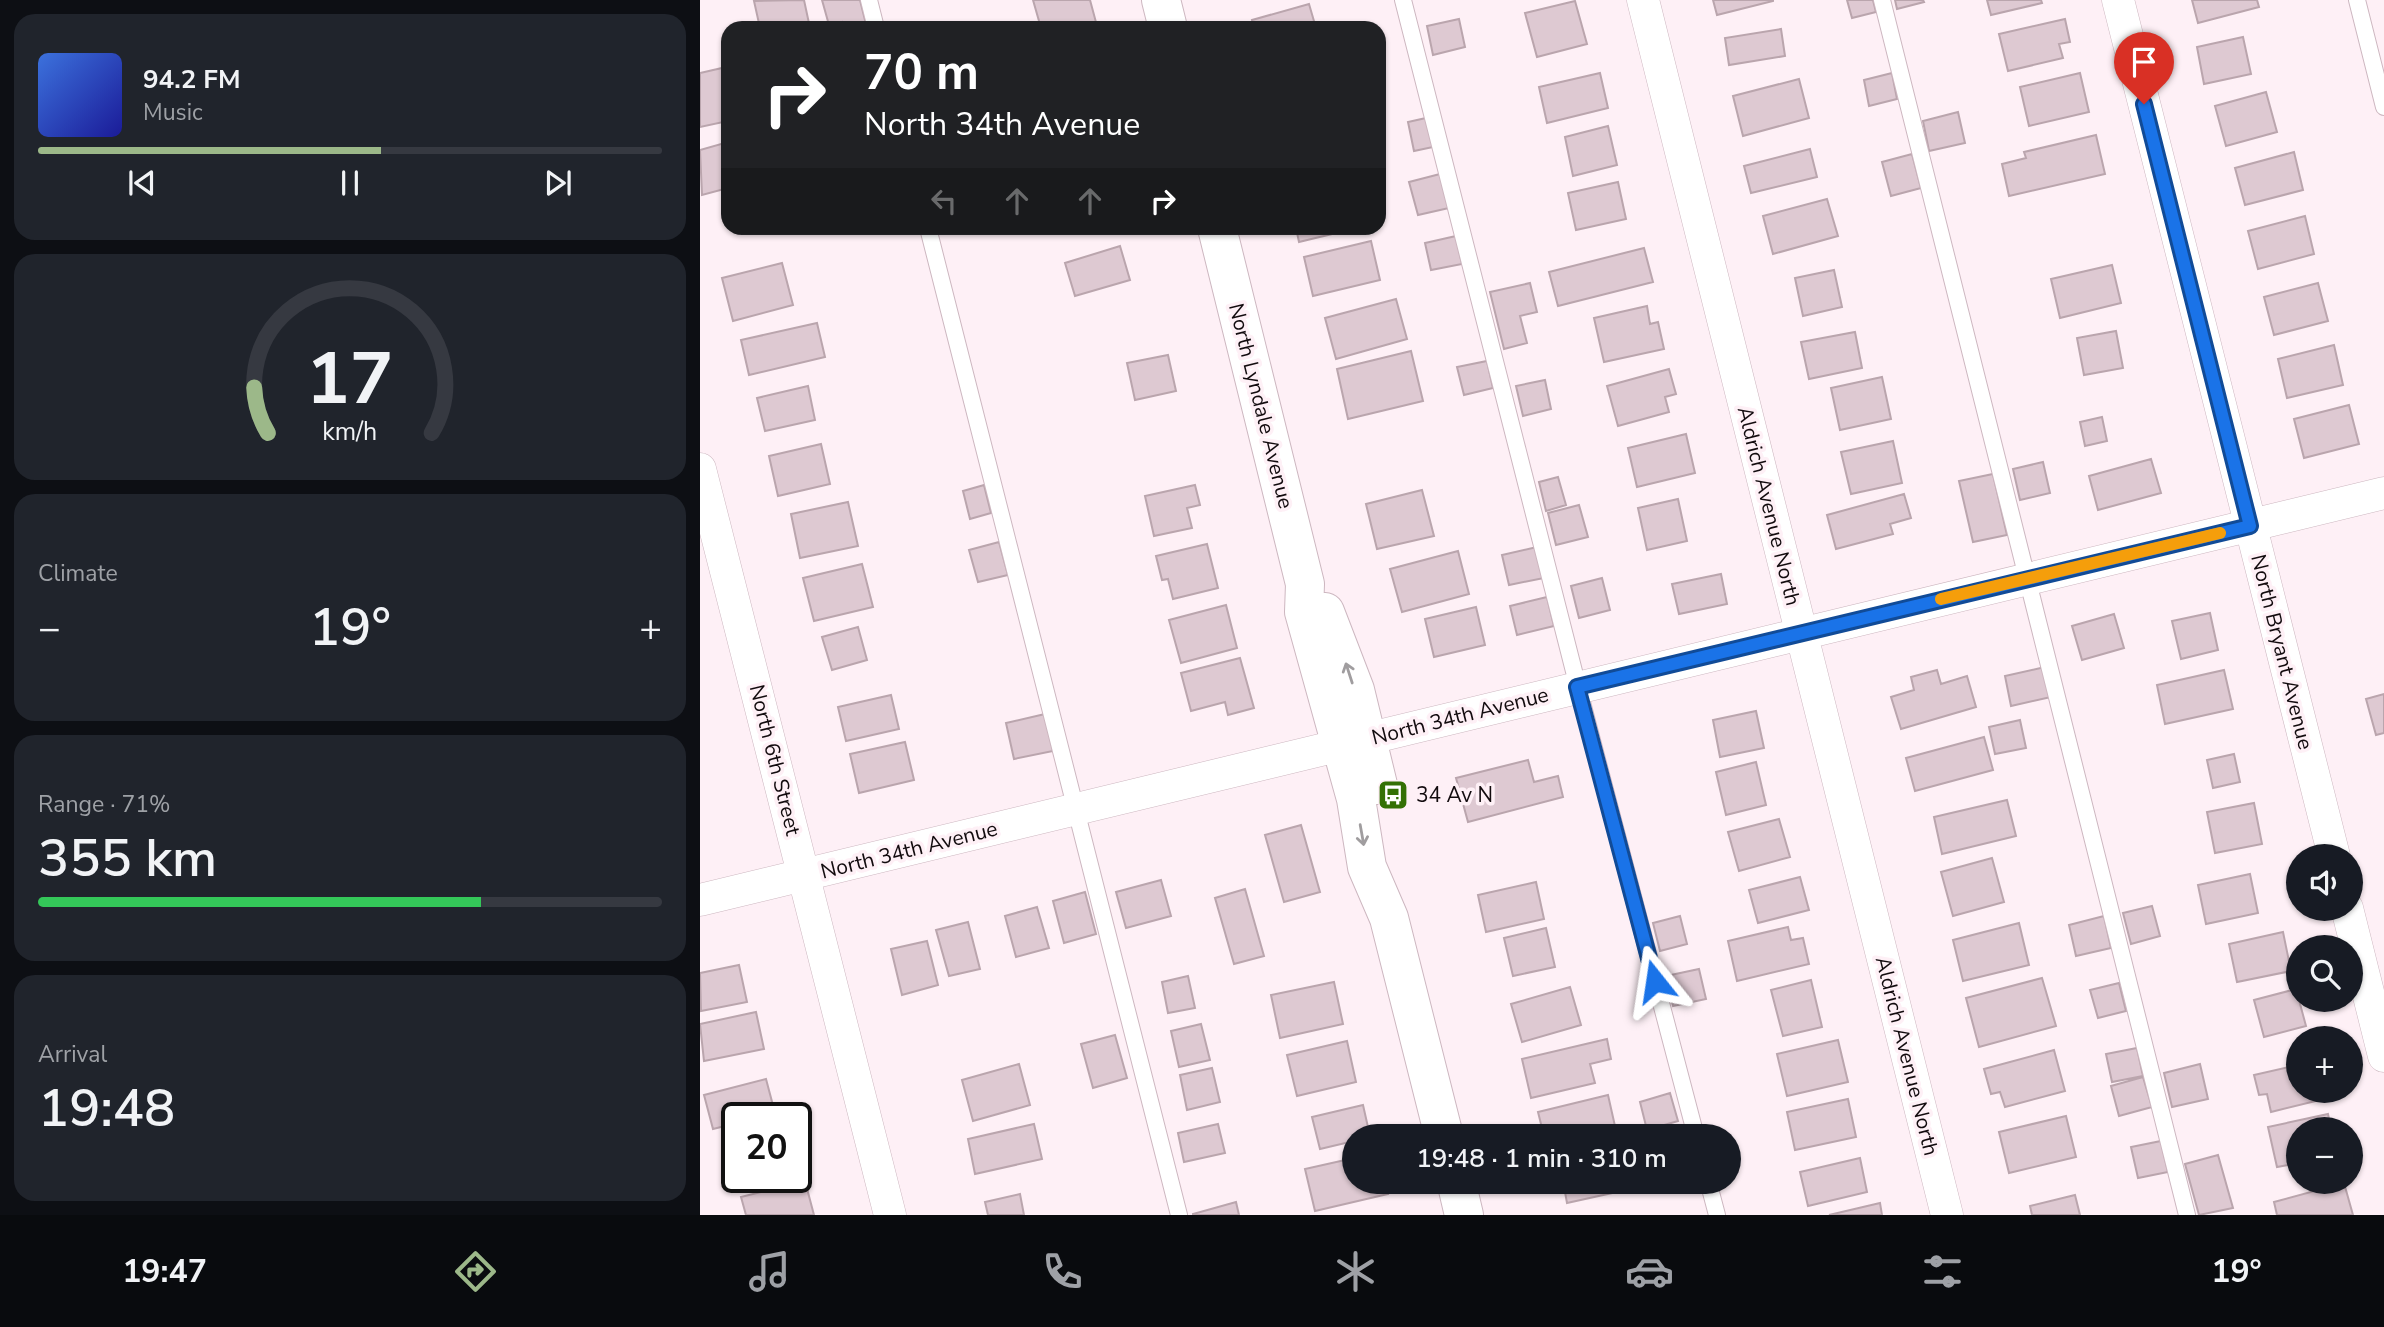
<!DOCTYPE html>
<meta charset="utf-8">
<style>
:root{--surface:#171b24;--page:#20242c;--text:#f1f3f6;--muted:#9ea1a6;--line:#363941;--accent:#9cb889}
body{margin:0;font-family:"Nunito Sans",sans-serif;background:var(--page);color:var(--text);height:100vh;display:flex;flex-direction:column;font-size:26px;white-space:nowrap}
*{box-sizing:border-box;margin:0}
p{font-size:23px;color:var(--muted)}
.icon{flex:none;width:38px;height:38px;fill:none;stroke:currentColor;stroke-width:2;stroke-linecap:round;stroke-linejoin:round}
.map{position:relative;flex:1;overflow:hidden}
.panel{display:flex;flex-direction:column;gap:14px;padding:14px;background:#0d0f14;width:700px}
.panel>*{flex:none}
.banner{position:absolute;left:21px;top:21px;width:665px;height:214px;border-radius:21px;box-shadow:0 2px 5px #0004;background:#202124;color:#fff;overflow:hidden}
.controls{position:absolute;left:1586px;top:844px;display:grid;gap:14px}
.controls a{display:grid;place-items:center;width:77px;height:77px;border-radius:50%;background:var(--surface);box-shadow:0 2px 5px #0004;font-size:35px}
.speed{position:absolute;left:21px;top:1102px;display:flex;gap:14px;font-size:35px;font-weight:700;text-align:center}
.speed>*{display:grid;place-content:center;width:91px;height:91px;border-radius:50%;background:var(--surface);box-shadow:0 2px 5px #0004;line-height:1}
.speed .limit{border:4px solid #111;border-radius:10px;background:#fff;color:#111}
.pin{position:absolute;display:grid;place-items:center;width:60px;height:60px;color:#fff;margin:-72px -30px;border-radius:50% 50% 50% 0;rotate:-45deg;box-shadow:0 0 7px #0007}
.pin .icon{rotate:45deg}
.me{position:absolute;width:77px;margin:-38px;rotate:345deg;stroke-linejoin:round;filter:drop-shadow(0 0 5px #0008)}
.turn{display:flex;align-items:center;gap:24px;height:147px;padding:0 28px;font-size:32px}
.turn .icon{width:91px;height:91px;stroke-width:2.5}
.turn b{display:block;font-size:49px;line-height:60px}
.lanes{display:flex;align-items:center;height:66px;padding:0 28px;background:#0003;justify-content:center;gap:35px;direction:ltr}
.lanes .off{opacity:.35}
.big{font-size:52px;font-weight:600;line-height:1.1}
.panel .tile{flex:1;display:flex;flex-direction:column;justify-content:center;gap:10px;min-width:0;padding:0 24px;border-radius:21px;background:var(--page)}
.panel .dial{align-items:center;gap:0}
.dial svg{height:182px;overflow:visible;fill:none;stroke:var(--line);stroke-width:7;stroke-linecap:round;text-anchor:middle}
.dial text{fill:var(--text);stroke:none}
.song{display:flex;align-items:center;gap:21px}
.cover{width:84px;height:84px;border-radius:10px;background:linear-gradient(135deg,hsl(220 70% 55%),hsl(240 70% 35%))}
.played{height:7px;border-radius:4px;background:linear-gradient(90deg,var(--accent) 55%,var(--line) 55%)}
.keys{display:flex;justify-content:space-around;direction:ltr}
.heat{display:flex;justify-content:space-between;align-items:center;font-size:38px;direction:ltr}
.charge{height:10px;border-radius:5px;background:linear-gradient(90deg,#34c759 71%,var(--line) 0)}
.trip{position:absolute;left:642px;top:1124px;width:399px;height:70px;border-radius:35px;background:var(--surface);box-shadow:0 2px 5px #0004;font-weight:600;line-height:70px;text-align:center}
.menu{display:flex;height:112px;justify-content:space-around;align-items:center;background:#090b0e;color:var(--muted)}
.menu .icon{width:49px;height:49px}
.menu .active{color:var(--accent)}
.menu b{font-size:32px;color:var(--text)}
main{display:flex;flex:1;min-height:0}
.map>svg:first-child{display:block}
.building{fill:#dec9d2;stroke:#baa5ad;stroke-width:2}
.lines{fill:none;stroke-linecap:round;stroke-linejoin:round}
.lane-casing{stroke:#cdb7c0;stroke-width:18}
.street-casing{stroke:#cdb7c0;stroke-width:33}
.secondary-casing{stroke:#cdb7c0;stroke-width:40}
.lane{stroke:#fff;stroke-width:16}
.street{stroke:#fff;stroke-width:32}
.secondary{stroke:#fff;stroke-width:38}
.oneway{stroke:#a09d9f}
.route-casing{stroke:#114b97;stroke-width:18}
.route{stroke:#1a73e8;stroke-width:12}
.slow{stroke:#f59e0b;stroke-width:12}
.labels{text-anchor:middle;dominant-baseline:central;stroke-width:7;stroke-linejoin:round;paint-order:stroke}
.street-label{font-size:21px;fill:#120b0e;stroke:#fef0f6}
.poi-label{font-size:21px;fill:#120b0e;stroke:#fef0f6;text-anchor:start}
</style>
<main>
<section class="panel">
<div class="tile">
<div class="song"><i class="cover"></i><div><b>94.2 FM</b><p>Music</p></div></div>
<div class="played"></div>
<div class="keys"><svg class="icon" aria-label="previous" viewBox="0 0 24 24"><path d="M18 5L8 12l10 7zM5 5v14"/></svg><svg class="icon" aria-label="pause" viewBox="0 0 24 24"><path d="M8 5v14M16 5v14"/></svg><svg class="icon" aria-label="next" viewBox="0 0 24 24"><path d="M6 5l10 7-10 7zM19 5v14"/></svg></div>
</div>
<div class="tile dial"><svg viewBox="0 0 100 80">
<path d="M14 69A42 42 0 1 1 86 69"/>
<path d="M14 69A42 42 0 0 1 8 49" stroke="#9cb889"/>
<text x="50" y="56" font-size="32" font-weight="700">17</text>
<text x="50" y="72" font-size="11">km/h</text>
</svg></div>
<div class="tile"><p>Climate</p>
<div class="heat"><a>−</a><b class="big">19°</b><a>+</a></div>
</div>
<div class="tile"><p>Range · 71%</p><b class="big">355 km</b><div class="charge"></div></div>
<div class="tile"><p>Arrival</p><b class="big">19:48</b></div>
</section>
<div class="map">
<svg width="1684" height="1215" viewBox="0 0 1684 1215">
<rect width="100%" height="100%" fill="#fef0f6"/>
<path class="building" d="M104 0 110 28H60L54 1Z
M122 0H160L167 28H143L142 22 129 25Z
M333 0H390L397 26 341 28Z
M1013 0H1073V1L1017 15Z
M1147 0H1173L1176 12 1152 18Z
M1195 0H1223L1224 2 1197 9Z
M1287 0H1341L1342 3 1291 15Z
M1492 0H1557L1559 7 1498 23Z
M875 1 887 44 837 57 825 13Z
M609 4 616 28H554L552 20Z
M759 19 765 47 733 55 727 26Z
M1365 19 1370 42 1359 44 1363 58 1308 71 1299 34Z
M1081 29 1085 56 1029 65 1025 38Z
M1543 37 1551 74 1504 84 1497 47Z
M22 68 28 84V121L0 127V73Z
M900 73 908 108 847 123 839 87Z
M1192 73 1197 99 1169 106 1164 80Z
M1380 73 1389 112 1329 126 1320 87Z
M1099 79 1109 118 1043 136 1033 96Z
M1566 92 1577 132 1526 146 1515 106Z
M1258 112 1265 143 1229 151 1223 121Z
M726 118 733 147 714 151 708 122Z
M908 126 917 165 873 176 865 137Z
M1396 135 1405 174 1309 196 1302 164 1326 158 1324 152Z
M28 142V188L2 195 0 150Z
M1110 149 1117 177 1051 193 1044 166Z
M1594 152 1603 190 1545 205 1535 168Z
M1212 154 1221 188 1191 196 1182 162Z
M740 174 749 208 718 215 709 182Z
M918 182 926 219 876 230 868 193Z
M1127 199 1138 236 1073 254 1063 216Z
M1605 216 1614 254 1558 269 1548 231Z
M596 228H657L599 242Z
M756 236 762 264 731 270 725 243Z
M671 241 680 280 613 296 604 257Z
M420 246 430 280 375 296 365 263Z
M944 248 953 282 858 306 849 272Z
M82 263 93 305 33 321 22 278Z
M1412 265 1421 303 1360 318 1351 279Z
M1134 270 1142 307 1103 316 1095 278Z
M830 283 837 312 820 316 827 343 804 349 790 292Z
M1618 283 1628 321 1574 335 1564 297Z
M696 299 707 339 636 359 625 318Z
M947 306 950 324 958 322 964 349 904 362 894 318Z
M117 323 125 357 49 375 41 340Z
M1416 331 1423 368 1384 375 1377 338Z
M1155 332 1162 368 1109 379 1101 342Z
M1634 345 1643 385 1587 398 1578 359Z
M711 351 723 401 648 419 637 369Z
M468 355 476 391 435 400 427 363Z
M787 361 793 388 764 395 757 367Z
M969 369 976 394 965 397 969 412 918 426 907 386Z
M1182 377 1191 419 1140 430 1131 388Z
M845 380 851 409 823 416 816 386Z
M108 386 115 420 65 431 57 398Z
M1649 405 1659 444 1604 458 1594 419Z
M1402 417 1407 441 1385 446 1380 422Z
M986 434 995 473 937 487 928 448Z
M1193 441 1202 483 1151 494 1141 452Z
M121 444 130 484 78 496 69 456Z
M1451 459 1461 493 1398 510 1389 476Z
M1343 462 1350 493 1320 500 1313 469Z
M1293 474 1307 535 1273 542 1259 481Z
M858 477 866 505 846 511 839 482Z
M284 485 291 513 270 519 263 491Z
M495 485 500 505 487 508 492 528 454 536 445 496Z
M722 490 734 536 677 549 666 504Z
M1204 494 1211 518 1190 524 1193 534 1136 549 1127 515Z
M978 499 987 541 947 550 938 508Z
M148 502 158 546 100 558 91 514Z
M879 505 888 537 856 545 848 513Z
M299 542 308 575 278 582 269 550Z
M507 544 518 588 473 599 468 579 462 580 456 556Z
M837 547 844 578 809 585 802 555Z
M758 551 769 594 702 612 690 569Z
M162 564 173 607 114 621 103 578Z
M1021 574 1027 604 979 614 972 584Z
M902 578 910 610 879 618 871 586Z
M847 597 854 626 817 635 810 606Z
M526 605 537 648 481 663 469 620Z
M776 607 785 645 734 657 725 619Z
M1510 613 1518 650 1481 659 1472 621Z
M1414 614 1424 648 1382 660 1372 626Z
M158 627 167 660 132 670 122 637Z
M540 658 554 708 528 715 525 702 491 711 481 673Z
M1345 667 1351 697 1311 706 1305 676Z
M1237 670 1241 684 1267 676 1276 707 1201 729 1191 697 1214 690 1211 677Z
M1524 670 1533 709 1465 724 1457 685Z
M1684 694V733L1676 735 1666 699Z
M191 695 199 729 146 741 138 707Z
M1056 711 1064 748 1020 757 1013 720Z
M345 714 353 751 314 759 306 723Z
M1320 720 1326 748 1295 754 1289 727Z
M1284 737 1293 770 1215 791 1206 758Z
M205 742 214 780 159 793 150 754Z
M1534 754 1540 782 1513 788 1507 760Z
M828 760 834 782 858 776 863 797 768 822 756 778Z
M1056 762 1066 805 1026 815 1016 772Z
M1307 800 1316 836 1242 854 1234 817Z
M1554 803 1562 844 1515 853 1507 812Z
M1079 819 1090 857 1039 871 1028 832Z
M601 825 620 892 584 902 565 835Z
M1292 858 1304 902 1253 916 1241 872Z
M1550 874 1558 913 1506 924 1498 885Z
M1100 877 1109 910 1058 923 1049 890Z
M461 880 471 916 426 928 416 892Z
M836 882 844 919 786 932 778 895Z
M545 889 564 956 534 964 515 898Z
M385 892 396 934 364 943 353 901Z
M1452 906 1460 936 1431 944 1423 913Z
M337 907 349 948 316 957 305 916Z
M980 916 987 944 960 951 953 923Z
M1404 916 1411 948 1376 956 1369 925Z
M268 922 280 969 249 976 236 930Z
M1319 923 1329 965 1263 981 1253 940Z
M1088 927 1091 940 1103 938 1109 964 1037 981 1028 941Z
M846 928 855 967 813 976 804 938Z
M1583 932 1591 971 1537 982 1529 944Z
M227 941 238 985 202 995 191 949Z
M39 965 47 1002 1 1011 0 973Z
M999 969 1006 999 973 1006 966 976Z
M488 976 495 1008 468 1013 462 982Z
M1342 978 1356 1026 1279 1047 1266 998Z
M1111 980 1122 1027 1083 1036 1071 990Z
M634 982 643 1024 580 1038 571 995Z
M1419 983 1426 1011 1398 1018 1390 990Z
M870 987 881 1025 822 1042 811 1004Z
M1596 989 1606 1026 1564 1037 1554 1000Z
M56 1012 64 1049 4 1061 0 1024Z
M501 1024 510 1060 479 1067 471 1031Z
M415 1035 427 1078 393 1088 381 1044Z
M907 1039 911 1059 890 1064 895 1083 831 1098 822 1059Z
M1138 1040 1148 1082 1087 1096 1077 1054Z
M647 1041 656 1082 597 1096 587 1055Z
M1437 1048 1443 1076 1412 1082 1406 1054Z
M1354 1050 1365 1091 1305 1107 1300 1092 1291 1094 1284 1069Z
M319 1064 330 1105 273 1121 262 1080Z
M1500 1064 1508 1099 1472 1107 1464 1073Z
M1598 1065V1090H1622L1624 1099 1571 1112 1567 1094 1559 1095 1554 1075Z
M512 1068 520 1102 487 1110 480 1075Z
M1443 1077 1452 1107 1419 1116 1411 1086Z
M66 1079 75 1113 37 1118V1123L13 1129 4 1095Z
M970 1093 978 1121 947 1130 940 1102Z
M908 1095 917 1135 844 1136 838 1112Z
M1148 1099 1156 1137 1095 1150 1087 1112Z
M663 1105 670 1136H654V1141L620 1149 612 1117Z
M1628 1114 1631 1129H1598V1163L1577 1167 1568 1127Z
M1366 1116 1376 1157 1309 1173 1299 1132Z
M334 1124 342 1159 275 1174 268 1139Z
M518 1124 525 1153 484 1162 478 1133Z
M37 1139V1171L29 1141Z
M1461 1141 1468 1172 1438 1178 1431 1147Z
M1518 1155 1533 1208 1499 1215 1485 1164Z
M654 1158V1181H685L688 1194 615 1211 605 1169Z
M1160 1158 1167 1192 1108 1206 1100 1172Z
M105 1181 114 1215H46L41 1197Z
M863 1181H914L917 1192 867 1203Z
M953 1181H981L954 1187Z
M1644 1183 1653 1215H1577L1574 1202Z
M320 1194 324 1215H288L285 1202Z
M1375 1195 1380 1215H1332L1330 1206Z
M536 1202 539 1215H493V1214Z
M1180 1203 1182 1215H1129Z"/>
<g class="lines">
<g class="lane-casing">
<path id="lane" d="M169 0 176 28
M703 0 878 687 996 1136
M1182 0 1487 1215
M1657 0 1684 107
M228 228 479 1215
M1008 1181 1017 1215"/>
</g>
<g class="street-casing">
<path id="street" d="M943 0 1247 1215
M1418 0 1634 856
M0 469 190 1215
M0 900 1684 493
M1647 908 1684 1056"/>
</g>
<g class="secondary-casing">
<path id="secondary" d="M461 0 468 28
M517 228 605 584 604 612 656 799 667 867 689 918 744 1136
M625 612 655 690 678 785
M756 1181 764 1215"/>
</g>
<use href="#lane" class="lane"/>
<use href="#street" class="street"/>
<use href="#secondary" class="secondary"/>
</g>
<defs><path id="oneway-shaft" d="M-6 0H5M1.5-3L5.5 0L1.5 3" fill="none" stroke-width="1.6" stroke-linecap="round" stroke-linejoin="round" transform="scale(1.75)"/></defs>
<g class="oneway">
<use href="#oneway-shaft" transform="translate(649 673) rotate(-108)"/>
<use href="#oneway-shaft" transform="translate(662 835) rotate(80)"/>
</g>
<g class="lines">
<g class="route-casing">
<path id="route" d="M955 981 877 687 1550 526 1444 104"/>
</g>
<use href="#route" class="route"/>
<path class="slow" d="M1241 599 1520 533"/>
</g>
<defs>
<g id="bus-square" transform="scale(1.575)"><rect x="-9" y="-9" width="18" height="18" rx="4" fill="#337004" stroke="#fef0f6"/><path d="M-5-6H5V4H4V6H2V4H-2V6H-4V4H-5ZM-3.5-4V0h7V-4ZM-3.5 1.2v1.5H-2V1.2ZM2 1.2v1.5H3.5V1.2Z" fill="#fff"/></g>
</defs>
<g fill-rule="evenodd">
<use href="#bus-square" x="693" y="795"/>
</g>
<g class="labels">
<g class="street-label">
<text transform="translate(561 406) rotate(76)">North Lyndale Avenue</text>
<text transform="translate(1069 506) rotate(76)">Aldrich Avenue North</text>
<text transform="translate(1582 652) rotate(76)">North Bryant Avenue</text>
<text transform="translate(760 716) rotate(-14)">North 34th Avenue</text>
<text transform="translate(75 760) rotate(76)">North 6th Street</text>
<text transform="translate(209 850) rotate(-14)">North 34th Avenue</text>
<text transform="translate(1207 1056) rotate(76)">Aldrich Avenue North</text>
</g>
<g class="poi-label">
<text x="716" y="795">34 Av N</text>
</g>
</g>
</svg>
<div class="controls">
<a><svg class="icon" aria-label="sound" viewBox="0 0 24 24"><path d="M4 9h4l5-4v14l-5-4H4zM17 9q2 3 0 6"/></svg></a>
<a><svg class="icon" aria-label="search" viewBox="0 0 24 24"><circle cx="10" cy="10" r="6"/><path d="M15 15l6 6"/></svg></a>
<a>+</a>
<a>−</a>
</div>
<div class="speed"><div class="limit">20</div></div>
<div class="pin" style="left:1444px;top:104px;background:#d93025"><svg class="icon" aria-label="arrive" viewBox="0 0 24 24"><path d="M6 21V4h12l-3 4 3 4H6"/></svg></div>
<svg class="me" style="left:955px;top:981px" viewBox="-20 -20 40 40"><path d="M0-17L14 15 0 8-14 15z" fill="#1a73e8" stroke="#fff" stroke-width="4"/></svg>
<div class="trip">19:48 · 1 min · 310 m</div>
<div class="banner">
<div class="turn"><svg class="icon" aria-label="right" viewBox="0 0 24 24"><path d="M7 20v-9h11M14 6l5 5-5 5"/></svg><div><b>70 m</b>North 34th Avenue</div></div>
<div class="lanes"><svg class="icon off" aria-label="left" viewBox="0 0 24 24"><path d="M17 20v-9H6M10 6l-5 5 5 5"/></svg><svg class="icon off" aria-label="ahead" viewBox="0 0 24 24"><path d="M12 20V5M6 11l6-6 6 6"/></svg><svg class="icon off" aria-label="ahead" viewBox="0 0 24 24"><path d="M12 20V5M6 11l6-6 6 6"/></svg><svg class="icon" aria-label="right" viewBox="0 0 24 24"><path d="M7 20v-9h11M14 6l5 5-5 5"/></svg></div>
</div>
</div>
</main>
<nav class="menu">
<b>19:47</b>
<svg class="icon active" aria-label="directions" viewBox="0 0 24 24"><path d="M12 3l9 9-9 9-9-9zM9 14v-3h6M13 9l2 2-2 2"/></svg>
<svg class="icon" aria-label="music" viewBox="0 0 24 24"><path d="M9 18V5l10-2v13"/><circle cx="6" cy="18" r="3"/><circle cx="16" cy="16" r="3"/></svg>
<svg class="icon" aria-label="phone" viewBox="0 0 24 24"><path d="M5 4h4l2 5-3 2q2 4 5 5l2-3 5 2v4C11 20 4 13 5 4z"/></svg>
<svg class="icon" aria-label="climate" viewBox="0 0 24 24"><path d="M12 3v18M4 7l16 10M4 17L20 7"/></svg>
<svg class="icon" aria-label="car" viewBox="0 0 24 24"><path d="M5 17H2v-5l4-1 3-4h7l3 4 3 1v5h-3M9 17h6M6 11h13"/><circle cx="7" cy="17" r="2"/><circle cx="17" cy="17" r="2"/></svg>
<svg class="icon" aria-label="filters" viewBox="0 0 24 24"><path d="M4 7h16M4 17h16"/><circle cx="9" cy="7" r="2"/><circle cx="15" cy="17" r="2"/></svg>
<b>19°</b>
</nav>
